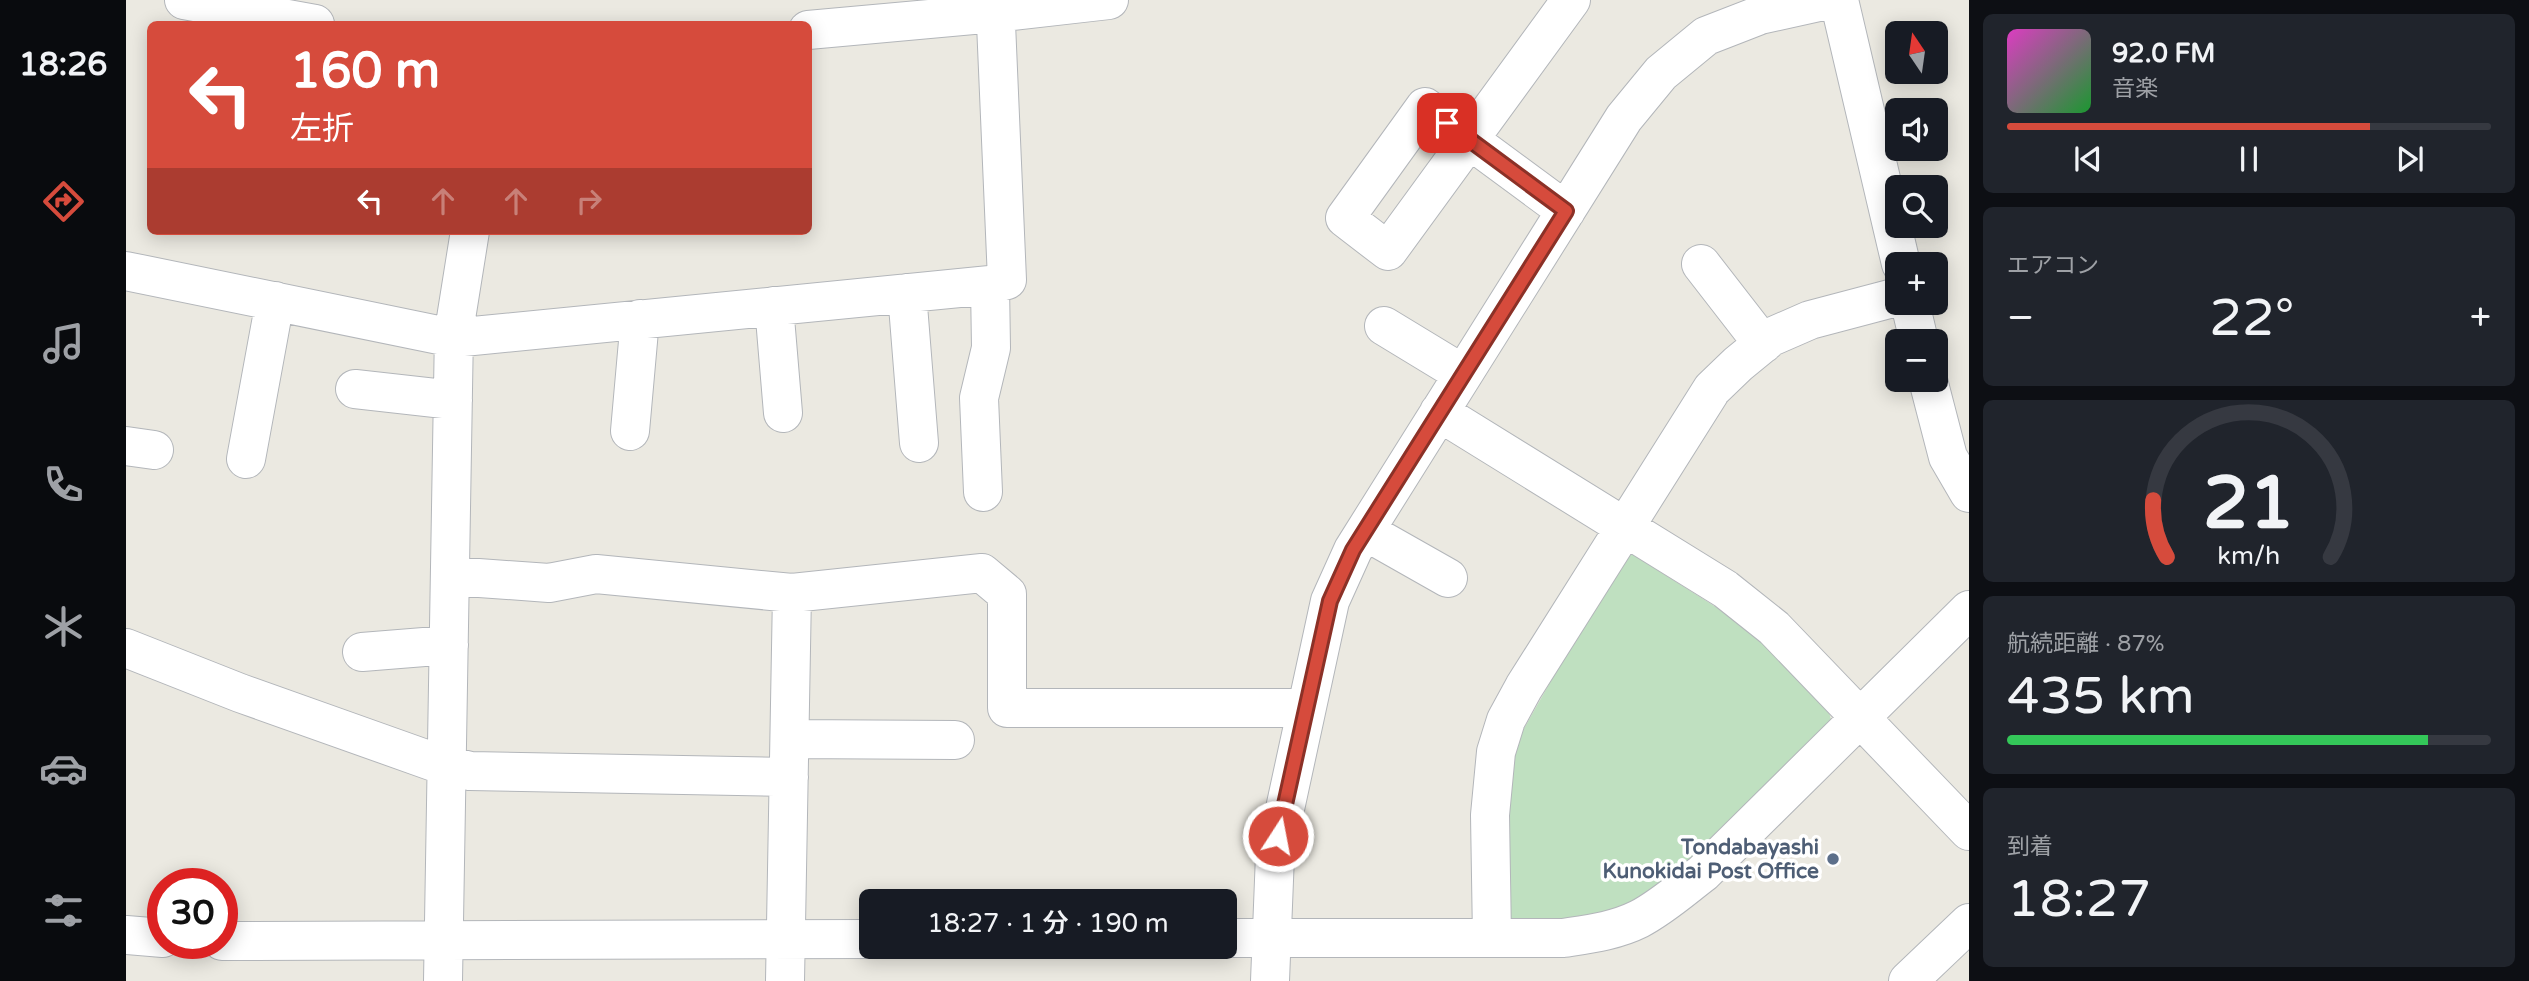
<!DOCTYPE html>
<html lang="ja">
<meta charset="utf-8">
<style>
:root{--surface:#171b24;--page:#20242c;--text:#f1f3f6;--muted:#9ea1a6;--line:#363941;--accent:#d64b3c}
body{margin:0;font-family:"Varela Round","Noto Sans JP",sans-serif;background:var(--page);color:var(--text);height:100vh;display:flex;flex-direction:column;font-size:26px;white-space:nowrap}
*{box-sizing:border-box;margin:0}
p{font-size:23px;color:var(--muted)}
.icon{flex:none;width:38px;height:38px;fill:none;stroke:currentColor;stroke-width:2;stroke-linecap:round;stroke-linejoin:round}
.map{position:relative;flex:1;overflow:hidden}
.details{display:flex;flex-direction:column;gap:14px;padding:14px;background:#0d0f14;width:560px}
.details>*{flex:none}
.top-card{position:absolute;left:21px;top:21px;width:665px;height:214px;border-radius:10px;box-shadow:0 4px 18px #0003;background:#d64b3c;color:#fff;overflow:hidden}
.needle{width:46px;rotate:347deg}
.tools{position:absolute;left:1759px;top:21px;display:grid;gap:14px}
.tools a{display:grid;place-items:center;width:63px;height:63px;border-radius:10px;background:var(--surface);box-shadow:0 4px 18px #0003;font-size:35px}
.speed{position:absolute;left:21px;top:868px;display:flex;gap:14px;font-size:35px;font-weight:700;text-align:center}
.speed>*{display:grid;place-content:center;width:91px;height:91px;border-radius:50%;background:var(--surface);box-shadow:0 4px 18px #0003;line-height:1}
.speed .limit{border:10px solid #d22;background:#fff;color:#111}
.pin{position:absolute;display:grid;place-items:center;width:60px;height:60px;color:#fff;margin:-30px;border-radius:14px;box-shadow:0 4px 10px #0006}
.me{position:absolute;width:77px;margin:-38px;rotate:11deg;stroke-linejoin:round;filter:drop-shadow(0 0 5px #0008)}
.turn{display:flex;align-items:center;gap:24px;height:147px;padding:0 28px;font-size:32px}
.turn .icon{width:91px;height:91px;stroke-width:2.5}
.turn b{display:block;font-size:49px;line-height:60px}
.lanes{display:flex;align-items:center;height:66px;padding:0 28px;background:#0003;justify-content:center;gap:35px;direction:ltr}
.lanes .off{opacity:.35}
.big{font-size:52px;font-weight:600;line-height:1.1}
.details .widget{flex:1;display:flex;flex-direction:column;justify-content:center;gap:10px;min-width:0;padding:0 24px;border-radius:10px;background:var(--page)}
.details .dial{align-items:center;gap:0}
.dial svg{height:182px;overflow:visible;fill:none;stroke:var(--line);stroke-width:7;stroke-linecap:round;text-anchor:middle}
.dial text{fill:var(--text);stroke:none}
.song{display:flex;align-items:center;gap:21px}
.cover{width:84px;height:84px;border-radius:10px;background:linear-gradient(135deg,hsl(310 70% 55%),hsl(130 70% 35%))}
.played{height:7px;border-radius:4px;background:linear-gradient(90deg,var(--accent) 75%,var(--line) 75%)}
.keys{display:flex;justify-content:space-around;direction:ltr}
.heat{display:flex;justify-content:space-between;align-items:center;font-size:38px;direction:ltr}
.charge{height:10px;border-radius:5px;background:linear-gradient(90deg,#34c759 87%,var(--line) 0)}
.trip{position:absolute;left:733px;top:889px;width:378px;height:70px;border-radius:10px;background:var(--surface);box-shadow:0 4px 18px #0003;font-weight:600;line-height:70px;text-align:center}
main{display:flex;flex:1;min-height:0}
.menu{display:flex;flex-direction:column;width:126px;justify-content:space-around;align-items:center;background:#090b0e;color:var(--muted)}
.menu .icon{width:49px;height:49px}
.menu .current{color:var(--accent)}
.menu b{font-size:32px;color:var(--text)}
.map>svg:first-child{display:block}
.green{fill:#bfe0c0}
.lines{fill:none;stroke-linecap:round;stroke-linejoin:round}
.minor-casing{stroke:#b3b6ba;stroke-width:40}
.minor{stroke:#fff;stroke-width:38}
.route-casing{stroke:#8b3127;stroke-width:18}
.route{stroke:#d64b3c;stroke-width:12}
.service-dot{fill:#5c6f8a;stroke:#fff;stroke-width:2.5}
.labels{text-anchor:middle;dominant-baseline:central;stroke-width:7;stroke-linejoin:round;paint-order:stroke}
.service-label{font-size:21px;font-weight:bold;fill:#4e5e75;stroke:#fff;text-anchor:end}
</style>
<main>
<nav class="menu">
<b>18:26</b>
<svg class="icon current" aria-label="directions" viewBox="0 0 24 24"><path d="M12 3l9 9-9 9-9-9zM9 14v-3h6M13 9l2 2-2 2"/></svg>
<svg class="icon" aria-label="music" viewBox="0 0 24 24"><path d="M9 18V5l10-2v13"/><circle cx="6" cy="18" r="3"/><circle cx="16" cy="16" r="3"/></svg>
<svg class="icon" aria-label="phone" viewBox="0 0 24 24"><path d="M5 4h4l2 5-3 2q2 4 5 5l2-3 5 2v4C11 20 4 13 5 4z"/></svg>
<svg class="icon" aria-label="climate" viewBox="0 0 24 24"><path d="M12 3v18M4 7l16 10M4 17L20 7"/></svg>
<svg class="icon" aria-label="car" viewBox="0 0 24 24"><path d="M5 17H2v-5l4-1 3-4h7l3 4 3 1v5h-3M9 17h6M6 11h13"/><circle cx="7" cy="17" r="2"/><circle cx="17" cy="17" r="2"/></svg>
<svg class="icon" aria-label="filters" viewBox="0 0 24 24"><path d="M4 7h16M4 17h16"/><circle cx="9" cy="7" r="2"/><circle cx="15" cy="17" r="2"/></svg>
</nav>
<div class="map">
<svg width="1843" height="981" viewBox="0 0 1843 981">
<rect width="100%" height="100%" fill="#ebe9e1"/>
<path class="green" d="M1506 554 1642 640 1702 708 1706 724 1541 886 1497 914 1379 925V762L1487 571Z"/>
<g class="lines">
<g class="minor-casing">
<path id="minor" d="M58 0 189 24
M1713 0 1775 264
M682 30 869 13 983 0
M1440 211 1299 107 1219 218 1262 251 1445 0
M1575 264 1637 344
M0 271 327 338 864 285 881 280 869 0
M781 293 793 443
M1784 303 1793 341
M648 306 657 413
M1258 326 1337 374
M1802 380 1822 457 1843 493
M229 389 327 400
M1313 412 1599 589 1648 628 1843 831
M504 431 514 319
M0 446 28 450
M120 459 149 301
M857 492 853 398 865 348 864 285
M1239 531 1322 578
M325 576 423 583 470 574 666 593 856 573 881 594V708H1180
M0 648 114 693 308 762 344 771 663 777
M236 652 323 645
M664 739 829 740
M0 935 37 938
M1099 938H1437C1463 934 1489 931 1513 919 1536 907 1556 889 1577 873L1843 610
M1366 938 1364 815 1370 752 1380 720 1398 687 1499 527 1586 389 1612 364 1645 337 1684 320 1771 297
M96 941 746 939
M317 981 328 331 344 231
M659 981 666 593
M1144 981 1149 855 1204 601 1227 550 1498 118 1535 73 1580 36 1634 15 1702 0
M1782 981 1843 923"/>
</g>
<use href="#minor" class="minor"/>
</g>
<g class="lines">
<g class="route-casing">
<path id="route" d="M1152 836 1204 601 1227 550 1440 211 1321 123"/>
</g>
<use href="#route" class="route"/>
</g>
<circle class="service-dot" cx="1707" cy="859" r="7"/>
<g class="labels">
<g class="service-label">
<text x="1693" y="847">Tondabayashi<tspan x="1693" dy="24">Kunokidai Post Office</tspan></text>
</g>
</g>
</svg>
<div class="tools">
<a><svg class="needle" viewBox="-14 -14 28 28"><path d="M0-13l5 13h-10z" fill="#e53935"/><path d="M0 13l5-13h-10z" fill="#9ea1a6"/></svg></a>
<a><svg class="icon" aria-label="sound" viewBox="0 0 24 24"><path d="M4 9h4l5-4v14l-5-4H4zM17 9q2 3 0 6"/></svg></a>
<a><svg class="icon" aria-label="search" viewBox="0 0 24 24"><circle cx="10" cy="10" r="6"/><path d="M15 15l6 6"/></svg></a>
<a>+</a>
<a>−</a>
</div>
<div class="speed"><div class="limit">30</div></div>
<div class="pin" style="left:1321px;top:123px;background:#d93025"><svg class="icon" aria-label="arrive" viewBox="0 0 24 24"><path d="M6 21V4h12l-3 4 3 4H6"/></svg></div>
<svg class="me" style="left:1152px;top:836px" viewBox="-20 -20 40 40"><circle r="17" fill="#d64b3c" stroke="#fff" stroke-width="3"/><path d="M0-11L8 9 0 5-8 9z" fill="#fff"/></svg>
<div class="trip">18:27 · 1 分 · 190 m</div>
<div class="top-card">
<div class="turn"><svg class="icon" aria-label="left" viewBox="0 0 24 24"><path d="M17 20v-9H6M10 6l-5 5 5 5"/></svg><div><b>160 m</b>左折</div></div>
<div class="lanes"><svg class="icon" aria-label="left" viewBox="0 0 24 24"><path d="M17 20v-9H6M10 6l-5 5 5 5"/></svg><svg class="icon off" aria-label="ahead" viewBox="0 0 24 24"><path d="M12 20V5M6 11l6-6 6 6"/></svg><svg class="icon off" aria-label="ahead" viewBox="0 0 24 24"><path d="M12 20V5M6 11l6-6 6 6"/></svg><svg class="icon off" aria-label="right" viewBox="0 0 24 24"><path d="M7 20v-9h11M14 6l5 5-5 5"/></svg></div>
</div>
</div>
<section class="details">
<div class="widget">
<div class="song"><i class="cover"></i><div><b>92.0 FM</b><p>音楽</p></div></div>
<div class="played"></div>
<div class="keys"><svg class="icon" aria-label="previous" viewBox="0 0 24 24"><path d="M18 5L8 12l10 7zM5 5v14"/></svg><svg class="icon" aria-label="pause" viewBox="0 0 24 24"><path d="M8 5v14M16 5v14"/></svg><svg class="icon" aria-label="next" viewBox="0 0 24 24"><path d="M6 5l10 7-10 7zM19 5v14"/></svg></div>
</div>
<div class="widget"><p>エアコン</p>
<div class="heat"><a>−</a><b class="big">22°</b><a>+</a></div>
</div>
<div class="widget dial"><svg viewBox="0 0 100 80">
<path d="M14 69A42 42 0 1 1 86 69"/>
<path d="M14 69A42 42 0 0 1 8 44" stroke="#d64b3c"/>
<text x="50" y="56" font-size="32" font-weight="700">21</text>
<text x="50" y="72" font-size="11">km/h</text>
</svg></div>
<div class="widget"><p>航続距離 · 87%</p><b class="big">435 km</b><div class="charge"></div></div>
<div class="widget"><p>到着</p><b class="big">18:27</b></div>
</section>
</main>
